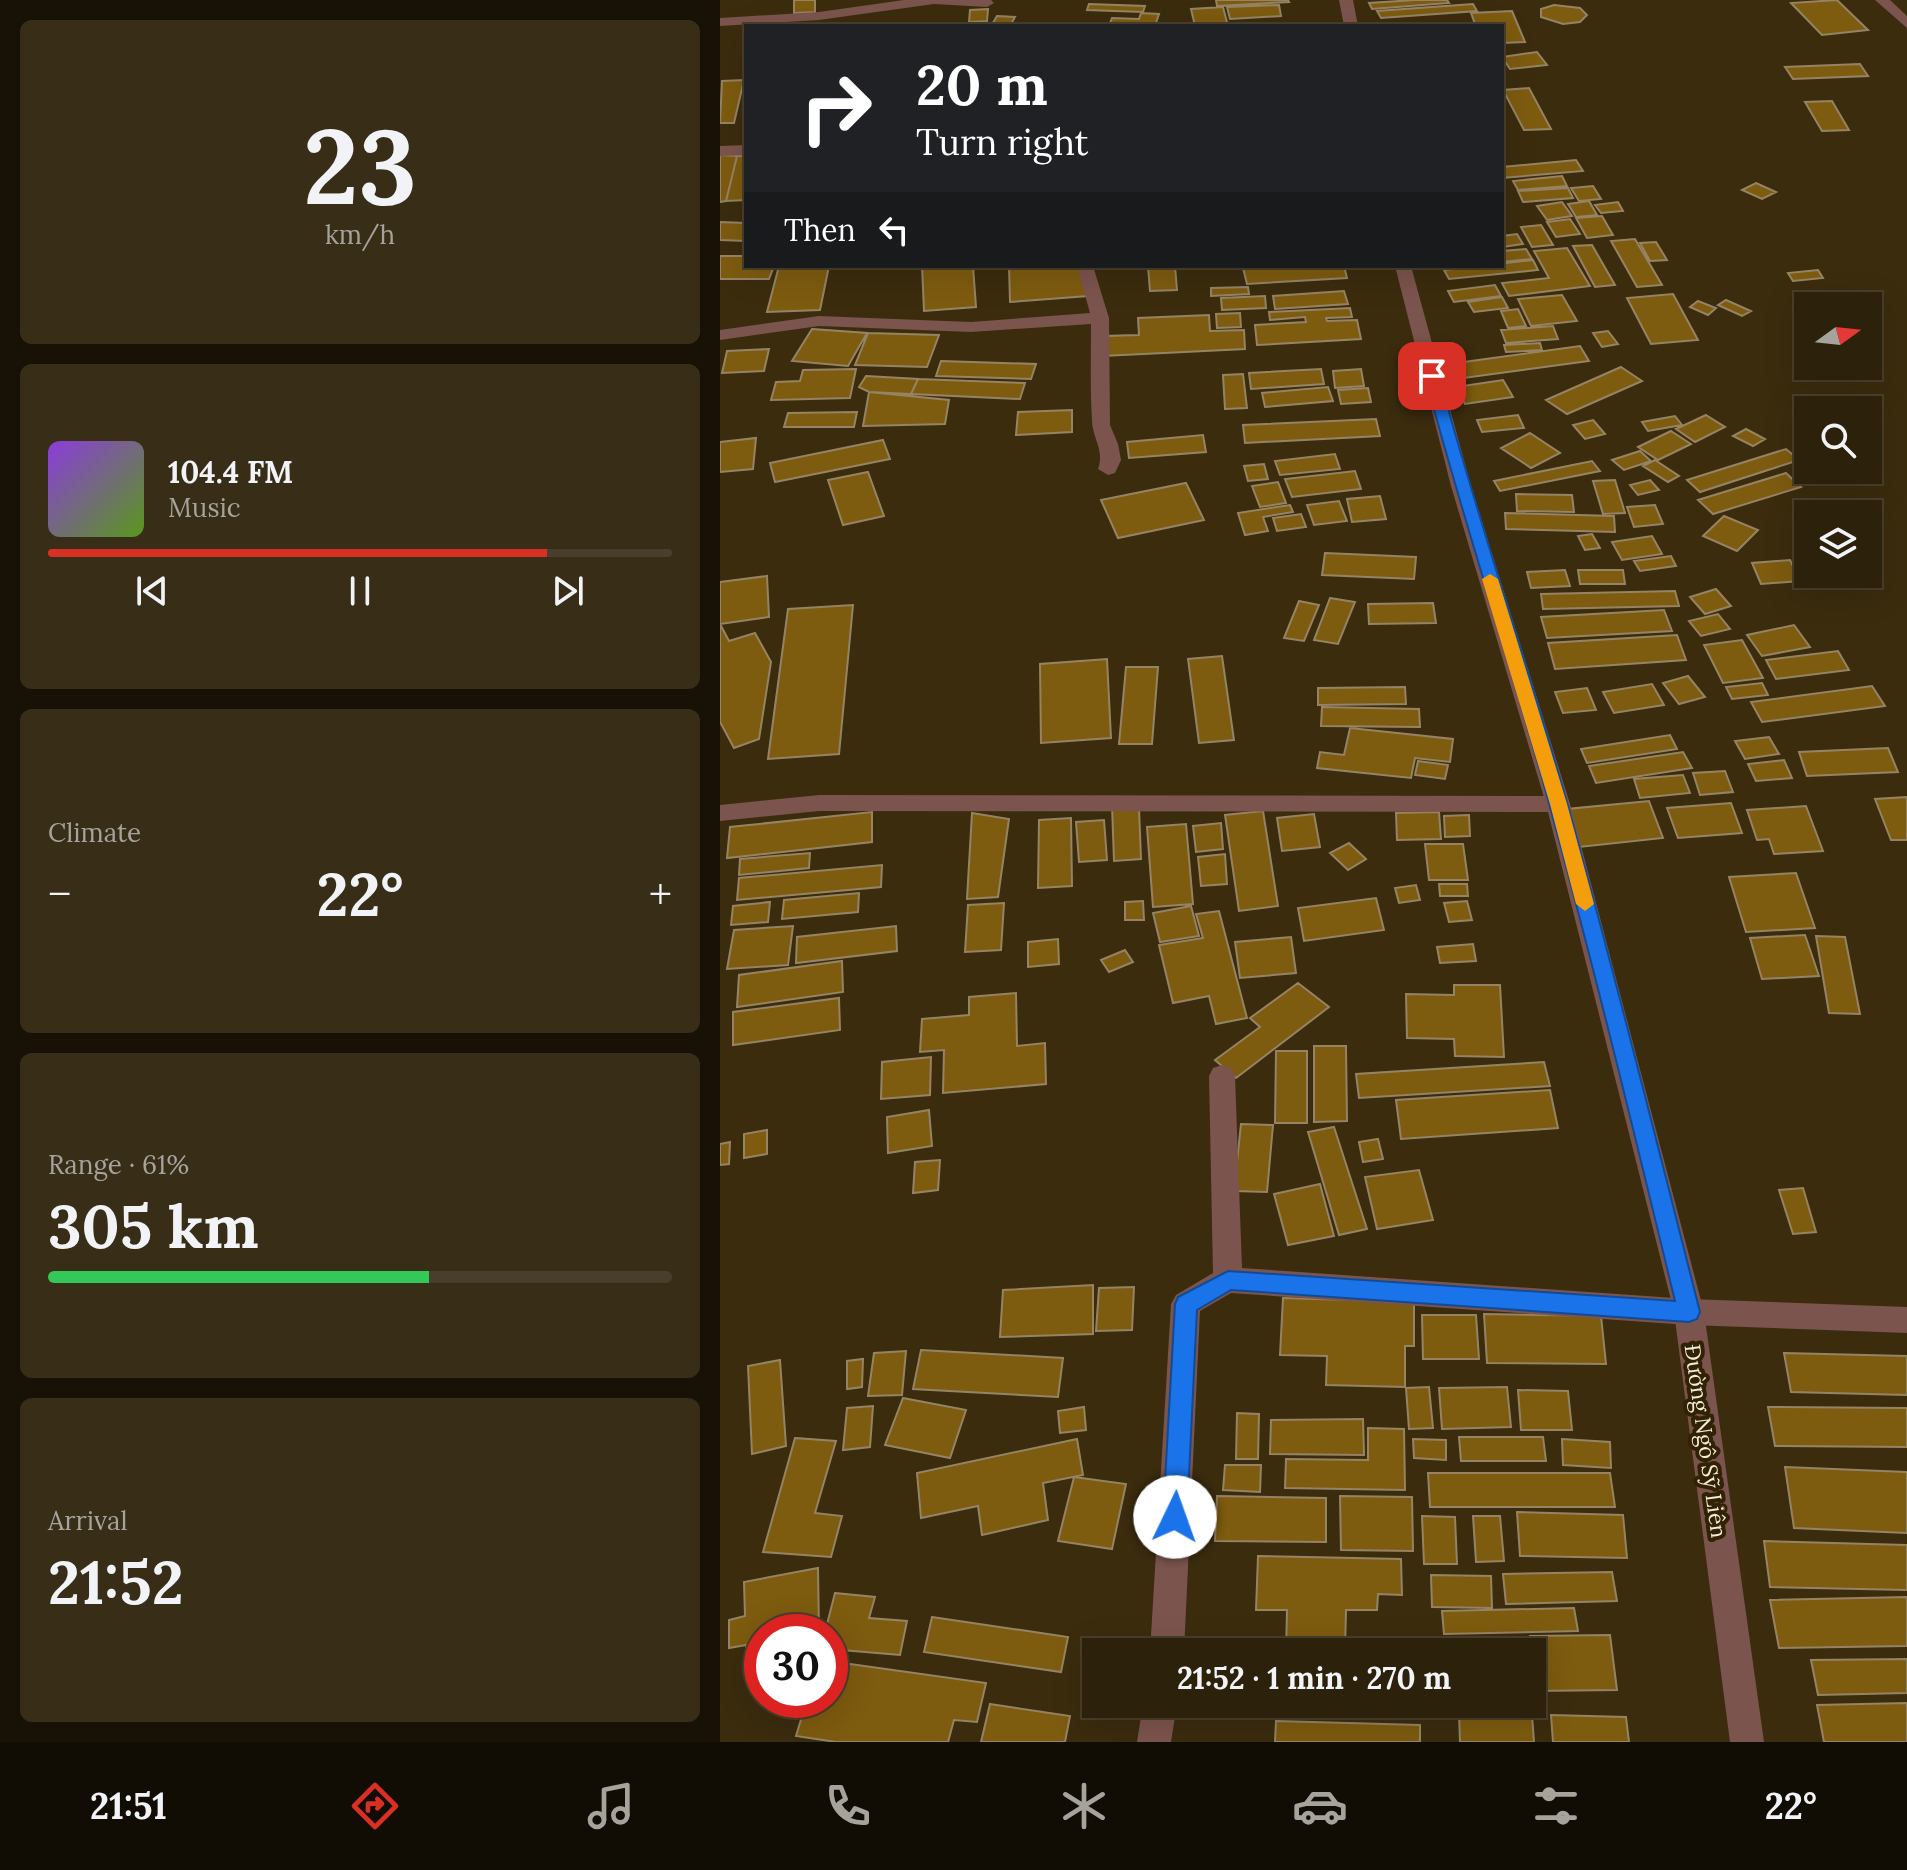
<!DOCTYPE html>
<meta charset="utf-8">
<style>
:root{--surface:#2c210a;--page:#382e18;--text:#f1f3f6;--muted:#a6a39c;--line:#483e2b;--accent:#d93025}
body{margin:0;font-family:Lora,serif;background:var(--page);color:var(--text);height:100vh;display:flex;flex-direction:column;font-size:30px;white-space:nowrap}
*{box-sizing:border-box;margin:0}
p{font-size:26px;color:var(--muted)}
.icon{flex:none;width:44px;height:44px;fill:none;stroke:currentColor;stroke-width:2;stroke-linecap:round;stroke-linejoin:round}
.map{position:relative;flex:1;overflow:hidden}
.sheet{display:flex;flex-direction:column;gap:20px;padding:20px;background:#181206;width:720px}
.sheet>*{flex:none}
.hud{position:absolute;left:24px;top:24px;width:760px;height:244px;border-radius:0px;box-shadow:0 8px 32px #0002,0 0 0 2px var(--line);background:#202124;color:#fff;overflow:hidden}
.needle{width:52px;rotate:75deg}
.tools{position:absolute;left:1074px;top:292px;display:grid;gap:16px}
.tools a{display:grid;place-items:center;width:88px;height:88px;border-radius:0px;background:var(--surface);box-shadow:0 8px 32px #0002,0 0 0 2px var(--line);font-size:40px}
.speed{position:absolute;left:24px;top:1614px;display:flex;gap:16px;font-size:40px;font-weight:700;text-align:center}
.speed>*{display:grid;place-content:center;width:104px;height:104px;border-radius:50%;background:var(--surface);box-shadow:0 8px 32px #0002,0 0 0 2px var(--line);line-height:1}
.speed .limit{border:12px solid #d22;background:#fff;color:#111}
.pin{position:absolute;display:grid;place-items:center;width:68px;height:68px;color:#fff;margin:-34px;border-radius:16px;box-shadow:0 4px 12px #0006}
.me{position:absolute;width:88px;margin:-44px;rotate:3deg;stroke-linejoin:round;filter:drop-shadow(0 0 6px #0008)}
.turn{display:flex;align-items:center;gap:28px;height:168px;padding:0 40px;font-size:36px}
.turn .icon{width:104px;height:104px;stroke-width:2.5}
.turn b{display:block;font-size:56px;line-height:68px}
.then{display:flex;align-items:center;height:76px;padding:0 40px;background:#0003;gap:16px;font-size:30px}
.big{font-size:60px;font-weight:700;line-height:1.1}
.sheet .widget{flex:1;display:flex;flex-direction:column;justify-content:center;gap:12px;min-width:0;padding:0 28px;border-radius:12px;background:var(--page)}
.sheet .dial{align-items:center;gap:0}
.dial b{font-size:104px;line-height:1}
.song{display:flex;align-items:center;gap:24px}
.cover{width:96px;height:96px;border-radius:12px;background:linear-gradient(135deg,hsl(270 70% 55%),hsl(90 70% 35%))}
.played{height:8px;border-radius:4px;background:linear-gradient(90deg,var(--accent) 80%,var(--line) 80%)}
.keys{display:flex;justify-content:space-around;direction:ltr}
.heat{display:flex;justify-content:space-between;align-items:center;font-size:44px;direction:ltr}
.charge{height:12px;border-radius:6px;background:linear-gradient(90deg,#34c759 61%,var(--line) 0)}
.trip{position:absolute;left:362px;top:1638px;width:464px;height:80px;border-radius:0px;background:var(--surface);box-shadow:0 8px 32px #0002,0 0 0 2px var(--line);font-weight:700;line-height:80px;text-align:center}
.dock{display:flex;height:128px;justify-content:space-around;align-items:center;background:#120d04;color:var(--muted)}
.dock .icon{width:56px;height:56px}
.dock .current{color:var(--accent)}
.dock b{font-size:36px;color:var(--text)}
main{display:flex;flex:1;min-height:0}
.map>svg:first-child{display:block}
.building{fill:#7d5b0f;stroke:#958364;stroke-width:2}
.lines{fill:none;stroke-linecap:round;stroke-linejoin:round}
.minor{fill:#7b544d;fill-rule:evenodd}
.tertiary{fill:#7b544d;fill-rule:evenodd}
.route{fill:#1a73e8;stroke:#114b97;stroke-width:2}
.slow{fill:#f59e0b}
.labels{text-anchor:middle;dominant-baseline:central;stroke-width:8;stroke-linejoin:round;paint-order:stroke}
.street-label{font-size:22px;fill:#f5ebda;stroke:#312204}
</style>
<main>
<section class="sheet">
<div class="widget dial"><b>23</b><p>km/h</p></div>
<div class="widget">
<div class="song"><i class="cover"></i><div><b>104.4 FM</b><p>Music</p></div></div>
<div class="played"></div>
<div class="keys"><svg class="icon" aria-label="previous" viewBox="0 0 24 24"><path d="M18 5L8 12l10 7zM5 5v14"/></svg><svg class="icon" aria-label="pause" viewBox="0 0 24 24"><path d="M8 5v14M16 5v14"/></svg><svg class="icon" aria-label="next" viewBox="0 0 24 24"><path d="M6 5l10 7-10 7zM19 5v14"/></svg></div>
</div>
<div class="widget"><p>Climate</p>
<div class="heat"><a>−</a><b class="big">22°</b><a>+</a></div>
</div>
<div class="widget"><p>Range · 61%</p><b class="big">305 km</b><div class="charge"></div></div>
<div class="widget"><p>Arrival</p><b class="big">21:52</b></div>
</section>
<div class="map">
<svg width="1187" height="1742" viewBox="0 0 1187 1742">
<rect width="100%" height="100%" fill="#3b2c0e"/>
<path class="building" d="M74 0H95V12L74 13Z
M496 0H568L569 2 497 6Z
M695 0H727L729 3 652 9 649 3Z
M1117 0 1148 30 1102 35 1071 3Z
M369 4 425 6 423 12 367 10Z
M753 4 757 11 661 18 657 11Z
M559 5 561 16 510 19 507 7Z
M834 5 860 8 867 15 860 22 843 24 821 17V9Z
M503 7 508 26H475L471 9Z
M268 9 267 21 249 22 250 10Z
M792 11 805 42 782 43V26L755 24 751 13Z
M421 13 439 14 435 26H389L392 18 419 19Z
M277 16 295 17 290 26H271Z
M817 52 827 65 790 69 782 57Z
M1140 64 1148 76 1073 79 1065 67Z
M24 80 14 123H0L2 81Z
M809 88 831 129 804 130 783 90Z
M1112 101 1129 130 1102 131 1085 102Z
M0 155 17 156 6 201 0 202Z
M17 156H26V200L6 201Z
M856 160 863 171 782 178V167Z
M842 176 847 186 798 190 793 181Z
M1036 183 1056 192 1042 199 1022 190Z
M873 186 881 199 859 201 851 188Z
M848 188 853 198 803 202 798 191Z
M869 201 877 215 856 217 848 204Z
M842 202 852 216 827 220 817 206Z
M898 202 903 211 881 213 875 205Z
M882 216 893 235 867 238 856 218Z
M850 219 860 234 836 237 827 222Z
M0 222 26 223V241L0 240Z
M821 225 833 245 812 247 801 227Z
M797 234 803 244 782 247V236Z
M915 239 942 285 917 287 891 241Z
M936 242 947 260 930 261 920 243Z
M872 245 895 285 875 287 853 246Z
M847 248 870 286 789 296 782 283 829 278 814 251Z
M806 249 812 259 782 262V251Z
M0 256H26V266H54L49 279H0Z
M813 260 818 270 729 279 724 270Z
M59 266H109L100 310 47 312Z
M202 266H253L256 307 204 311Z
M289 266H364L368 296 290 302Z
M428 266H455L457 290 430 291Z
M561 266H624L627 278 527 284 523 268Z
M1098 270 1103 278 1073 281 1068 273Z
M775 285 781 296 734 302 728 291Z
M528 287 529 294 491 296V288Z
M624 291 628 304 555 309 553 296Z
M953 294 978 340 931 344 907 298Z
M842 295 857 321 811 326 798 299Z
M545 296 546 308 502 310 501 298Z
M782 297 788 308 754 312 748 302Z
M1006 300 1031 311 1022 316 998 305Z
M978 301 996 308 988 315 970 307Z
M630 308 632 317 606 318 607 321 637 320 641 339 537 345 535 325 586 322 585 317 550 320 549 312Z
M798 309 806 326 788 328 781 311Z
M520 313 521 327 497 328 496 314Z
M489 315 490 331 524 330 525 349 383 356V336L419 335 418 318Z
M833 326 838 339 786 343 781 330Z
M92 329 147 333 128 366 72 361Z
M888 331 898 344 882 347 873 333Z
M148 333 219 335 207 367 135 365Z
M820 343 822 350 786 352 784 345Z
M860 346 869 361 744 378 736 363Z
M49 349 44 371 2 373 7 351Z
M221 361 316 364 311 379 216 376Z
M901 367 922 381 847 414 826 400Z
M136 369 130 398 51 400 56 382 80 381 83 370Z
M601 369 604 384 531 389 529 373Z
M641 369 644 386 615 388 613 371Z
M523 374 527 408 505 409 503 375Z
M146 376 198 379 191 394 149 392 139 387Z
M198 379 305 383 300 399 191 394Z
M783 380 793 397 745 404 736 387Z
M608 387 613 401 545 407 542 393Z
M648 388 651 402 621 404 618 390Z
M149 392 229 400 225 424 143 426Z
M352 410V432L296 435 298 412Z
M137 412 134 427H64L68 413Z
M798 415 804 428 762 432 757 420Z
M986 415 1005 427 975 442 956 429Z
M955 416 962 425 928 431 922 422Z
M656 419 660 436 525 443 523 425Z
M873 420 885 434 865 439 853 425Z
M1026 429 1045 439 1033 446 1013 436Z
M951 431 971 444 938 460 918 447Z
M810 433 840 453 811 468 781 448Z
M483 435 486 452 409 458 407 442Z
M36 438 33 469 0 472V442Z
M163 440 170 459 55 482 50 463Z
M1066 449 1079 460 980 492 967 480Z
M920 451 931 461 904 470 892 460Z
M615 454 620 469 560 475 555 461Z
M935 460 959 476 948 482 923 466Z
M872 461 880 471 780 491 774 481Z
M544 464 548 479 528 481 524 466Z
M635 471 641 489 572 497 565 479Z
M148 472 164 516 123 525 108 480Z
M1066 473 1081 487 993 514 978 500Z
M895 480 905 513 883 514 873 481Z
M930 480 939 490 918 495 910 485Z
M558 482 566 503 540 507 532 486Z
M466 483 484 520 398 538 381 500Z
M796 494 852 495 854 512 797 511Z
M660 496 666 519 632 522 627 499Z
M619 501 627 521 594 525 587 505Z
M570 505 573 512 543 517 548 531 525 535 518 513Z
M935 505 943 524 914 527 907 507Z
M785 513 894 516 895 532 786 529Z
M581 514 586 527 557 531 553 518Z
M1004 516 1038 530 1017 551 983 536Z
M872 534 880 548 865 550 858 536Z
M932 536 942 554 902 560 892 542Z
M605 553 696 557 694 579 602 575Z
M951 556 956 566 920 571 914 561Z
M1070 560 1080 581 1041 584 1032 563Z
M845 570 850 586 811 588 807 572Z
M858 570H903L905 584H860Z
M47 576 49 617 0 624V582Z
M996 589 1011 606 985 614 970 597Z
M955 591 959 606 823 609 821 594Z
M610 598 635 602 618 644 594 640Z
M579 601 599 605 584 641 564 638Z
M713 603 716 623 649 624 648 604Z
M133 605 119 754 48 759 68 609Z
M944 610 952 631 827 638 821 617Z
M998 614 1010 629 981 636 969 621Z
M0 624 9 641 35 633 51 662 39 739 14 748 0 722Z
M1074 625 1090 647 1042 656 1027 635Z
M957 635 966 660 835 669 828 643Z
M1022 640 1043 678 1003 683 984 645Z
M1118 651 1129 670 1056 679 1046 660Z
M502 656 514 740 479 743 468 659Z
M387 659 391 738 321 743 320 664Z
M406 667H438L432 744H399Z
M968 676 985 697 959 704 943 683Z
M1042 683 1048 695 1012 699 1006 687Z
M932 684 944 705 894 713 883 692Z
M1152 686 1165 706 1042 722 1031 702Z
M685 687 686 704 598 705V688Z
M867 688 876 710 843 713 835 692Z
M602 707 699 709 700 727 601 726Z
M630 728 733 739 730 762 695 758 691 778 597 768 600 752 624 755Z
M950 735 957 749 867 763 861 749Z
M1049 737 1059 754 1025 759 1015 741Z
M1168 748 1178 772 1087 776 1079 752Z
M963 752 972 768 876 783 869 766Z
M1064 760 1072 778 1036 781 1028 764Z
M698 761 728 765 725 779 695 775Z
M1005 771 1013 792 980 795 973 773Z
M963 775 970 793 920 798 914 779Z
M1187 797V840H1171L1155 799Z
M929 801 943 838 859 847 847 809Z
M1011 803 1022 833 958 838 947 808Z
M392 805 419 808 421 859 394 861Z
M1086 806 1103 851 1054 854 1049 839 1037 840 1027 810Z
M543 811 558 906 519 911 505 815Z
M152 812V842L7 858 10 827Z
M719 812 721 839 677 840 676 813Z
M252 813 289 819 278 897 247 899Z
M594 814 600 847 562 851 557 818Z
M749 815 750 836 725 837 724 816Z
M351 818 352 886 318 888 319 820Z
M384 820 387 860 359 862 356 822Z
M501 823 503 849 476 852 473 826Z
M466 824 473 904 433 907 427 827Z
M629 843 646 859 628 870 610 853Z
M705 844H743L748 880H709Z
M90 853 89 868 19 875 20 859Z
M505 854 507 884 481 886 478 857Z
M162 865 161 887 17 900 19 878Z
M1076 873 1095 928 1026 932 1009 877Z
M719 884H747L748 896H720Z
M696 885 700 900 679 903 675 888Z
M139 893 138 912 62 919 64 900Z
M656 898 664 930 584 941 578 908Z
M423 901 424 920H405V902Z
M747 901 752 920 729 922 724 903Z
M50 902 48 922 11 925 13 906Z
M284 903 281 950 245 952 248 905Z
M471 906 479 936 440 942 433 913Z
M499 911 527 1018 496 1024 489 996 453 1003 439 945 483 938 476 914Z
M73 926 68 965 7 969 14 930Z
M176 926 177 951 76 963 77 937Z
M1085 935 1099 976 1042 979 1030 938Z
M1096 936 1125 937 1140 1014 1109 1013Z
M571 937 576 973 520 978 515 942Z
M338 939 339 964 308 967V942Z
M753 944 756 961 720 963 717 947Z
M405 950 413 962 389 972 381 960Z
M122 961 123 992 17 1007 19 975Z
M578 983 609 1007 516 1078 495 1060 540 1027 530 1018Z
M734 985H780L784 1057 735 1056 734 1039 687 1038 686 994 734 995Z
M296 993 297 1046 325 1043 326 1084 223 1093 224 1050 200 1052 202 1019 249 1015V997Z
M119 998 120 1030 13 1045V1012Z
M594 1046H626L627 1121 594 1122Z
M556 1051H587V1123H555Z
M211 1057 210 1095 161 1099 162 1062Z
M824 1062 830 1086 639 1098 636 1074Z
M830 1090 838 1128 681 1139 676 1100Z
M209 1110 212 1146 168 1153 167 1117Z
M521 1124 553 1125 547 1192 514 1191Z
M614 1127 647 1229 619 1235 588 1132Z
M47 1130V1154L24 1158V1134Z
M658 1139 663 1159 643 1162 639 1142Z
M10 1142 9 1164 0 1165V1144Z
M220 1160 218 1190 193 1193 195 1162Z
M699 1170 713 1220 657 1229 645 1177Z
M600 1184 614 1236 568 1245 554 1194Z
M1083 1188 1096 1232 1073 1234 1059 1190Z
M373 1285V1334L280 1337 283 1290Z
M414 1287 412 1330 376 1331 379 1288Z
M563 1298 694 1302V1346H685V1387L606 1385 607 1356 560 1355Z
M764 1314 881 1316 886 1364 767 1363Z
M702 1315H756L759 1359H703Z
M201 1350 343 1358 338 1397 193 1389Z
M186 1351 182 1395 148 1396 154 1353Z
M1064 1353 1187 1356V1395L1071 1392Z
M143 1359 142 1387 127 1389V1361Z
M60 1360 66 1446 32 1454 28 1366Z
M709 1387 713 1428 689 1429 686 1388Z
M787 1387 791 1427 722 1429 719 1388Z
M798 1390 848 1391 852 1430H801Z
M183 1398 246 1410 230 1458 165 1445Z
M153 1406 150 1447 123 1450 127 1408Z
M364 1407 366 1430 340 1433 338 1411Z
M1048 1407 1187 1408V1447L1055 1446Z
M517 1413 539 1414 538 1459H516Z
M643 1419 644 1455 550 1454 551 1420Z
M648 1428 684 1429 685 1490 565 1488 566 1459 648 1460Z
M739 1437H823L826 1461H741Z
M75 1438 116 1441 95 1513 122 1516 111 1557 43 1552Z
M357 1439 363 1475 323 1483 328 1520 262 1535 258 1506 201 1518 197 1473Z
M693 1439 726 1440V1460L694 1458Z
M842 1439 890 1442 891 1468 843 1465Z
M505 1465H541L540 1492 503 1490Z
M1065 1467 1187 1472V1533L1074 1528Z
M708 1473H890L895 1507H710Z
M354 1477 406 1484 392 1549 338 1541Z
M497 1496 606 1498V1542L495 1541Z
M620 1496 692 1497 693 1551 621 1550Z
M797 1512 903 1515 907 1558 800 1556Z
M702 1516 735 1517 737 1564H704Z
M753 1516H780L784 1561 756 1562Z
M1044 1541 1187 1545V1590L1050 1587Z
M538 1556 681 1559 682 1595 658 1594 657 1610H626L625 1652H566L567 1610H536Z
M98 1568 99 1632H42V1653L26 1656V1645L9 1648V1620L25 1616 24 1582Z
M892 1572 897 1601 786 1604 783 1574Z
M711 1575 771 1576 772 1608 712 1607Z
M115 1593 155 1597 149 1618 187 1621 180 1655 110 1649V1632H105Z
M1187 1597V1646L1059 1648 1050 1600Z
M854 1608 858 1631 724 1634 722 1611Z
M212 1617 348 1637 341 1672 204 1652Z
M890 1635 897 1690 814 1691 810 1636Z
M1187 1659V1693L1098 1695 1091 1660Z
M123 1663 266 1683 257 1722 234 1720 228 1742H116L76 1736 87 1700H110V1680L118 1681Z
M1187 1703V1742H1104L1097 1705Z
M270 1704 350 1716 345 1742H261Z
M739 1713 812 1715 814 1742H740Z
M831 1715 906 1717 909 1742H833Z
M556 1721 700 1725V1742H555Z"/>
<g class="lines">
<path class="minor" d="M184 0H271L274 3 267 7 214 4 99 20 0 26V18L99 12Z
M1155 0H1170L1187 16V28Z
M26 145V155L0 156V146Z
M357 266H373L389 318 390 425 398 444 401 460 395 473 388 475 378 469C385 450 372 438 372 420 370 388 371 356 371 324L251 332 99 326 0 340V330L99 316 251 322 370 313Z
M99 795 838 796 846 798 850 804 846 810 838 812 99 811 0 821V805Z
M502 1065 511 1068 515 1076 522 1268 969 1299 1187 1307V1333L969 1325 511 1293 480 1311 464 1652H430L451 1304 456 1295 493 1273 489 1076 493 1068Z
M423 1704H457L451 1742H417Z"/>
<path class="tertiary" d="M619 0H633L638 26H624Z
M675 266H691L751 486 850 804 984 1312 1044 1742H1010L954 1312 826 804 731 486Z"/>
</g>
<path class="route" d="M712 372 719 376C758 521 807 662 848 806 895 974 937 1143 980 1312L977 1319 969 1322 511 1290 477 1310 467 1517 464 1525 455 1529 447 1525 443 1517 455 1304 458 1297 508 1271 955 1301C915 1136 875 971 830 807 791 662 743 521 705 376Z"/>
<path class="slow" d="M770 574 778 579 847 804 874 904 865 911 856 904 830 804 762 579Z"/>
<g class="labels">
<g class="street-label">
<text transform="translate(986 1441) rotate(82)">Đường Ngô Sỹ Liên</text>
</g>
</g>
</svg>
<div class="tools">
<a><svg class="needle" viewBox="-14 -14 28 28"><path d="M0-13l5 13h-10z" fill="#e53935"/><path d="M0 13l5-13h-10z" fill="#a6a39c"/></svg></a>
<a><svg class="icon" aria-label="search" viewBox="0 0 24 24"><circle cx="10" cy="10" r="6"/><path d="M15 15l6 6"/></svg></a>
<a><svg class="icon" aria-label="layers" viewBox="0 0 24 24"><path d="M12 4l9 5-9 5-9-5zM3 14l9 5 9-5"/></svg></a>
</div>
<div class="speed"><div class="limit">30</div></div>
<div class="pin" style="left:712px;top:376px;background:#d93025"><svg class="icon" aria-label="arrive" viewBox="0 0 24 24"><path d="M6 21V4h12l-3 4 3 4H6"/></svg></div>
<svg class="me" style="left:455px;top:1517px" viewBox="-20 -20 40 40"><circle r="19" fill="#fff"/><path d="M0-13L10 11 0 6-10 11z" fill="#1a73e8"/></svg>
<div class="trip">21:52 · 1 min · 270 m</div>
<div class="hud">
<div class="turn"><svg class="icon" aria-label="right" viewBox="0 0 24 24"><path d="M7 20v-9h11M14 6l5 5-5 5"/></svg><div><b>20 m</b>Turn right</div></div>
<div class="then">Then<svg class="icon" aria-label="left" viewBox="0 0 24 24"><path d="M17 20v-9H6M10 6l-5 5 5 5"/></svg></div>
</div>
</div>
</main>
<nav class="dock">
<b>21:51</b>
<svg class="icon current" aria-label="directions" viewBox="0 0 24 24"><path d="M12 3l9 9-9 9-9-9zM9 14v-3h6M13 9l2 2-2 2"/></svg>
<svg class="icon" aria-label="music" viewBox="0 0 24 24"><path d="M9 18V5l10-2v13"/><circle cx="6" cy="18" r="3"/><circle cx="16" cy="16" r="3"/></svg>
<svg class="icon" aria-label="phone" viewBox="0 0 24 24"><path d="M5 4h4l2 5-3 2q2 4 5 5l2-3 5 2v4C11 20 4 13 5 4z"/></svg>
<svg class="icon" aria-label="climate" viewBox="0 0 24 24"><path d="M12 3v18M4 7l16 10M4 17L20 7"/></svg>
<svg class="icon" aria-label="car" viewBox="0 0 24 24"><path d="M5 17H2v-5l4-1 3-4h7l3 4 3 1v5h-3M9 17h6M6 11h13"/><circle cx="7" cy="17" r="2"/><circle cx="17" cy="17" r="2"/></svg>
<svg class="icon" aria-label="filters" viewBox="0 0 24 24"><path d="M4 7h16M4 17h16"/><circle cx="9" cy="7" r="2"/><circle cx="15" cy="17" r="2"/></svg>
<b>22°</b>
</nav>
